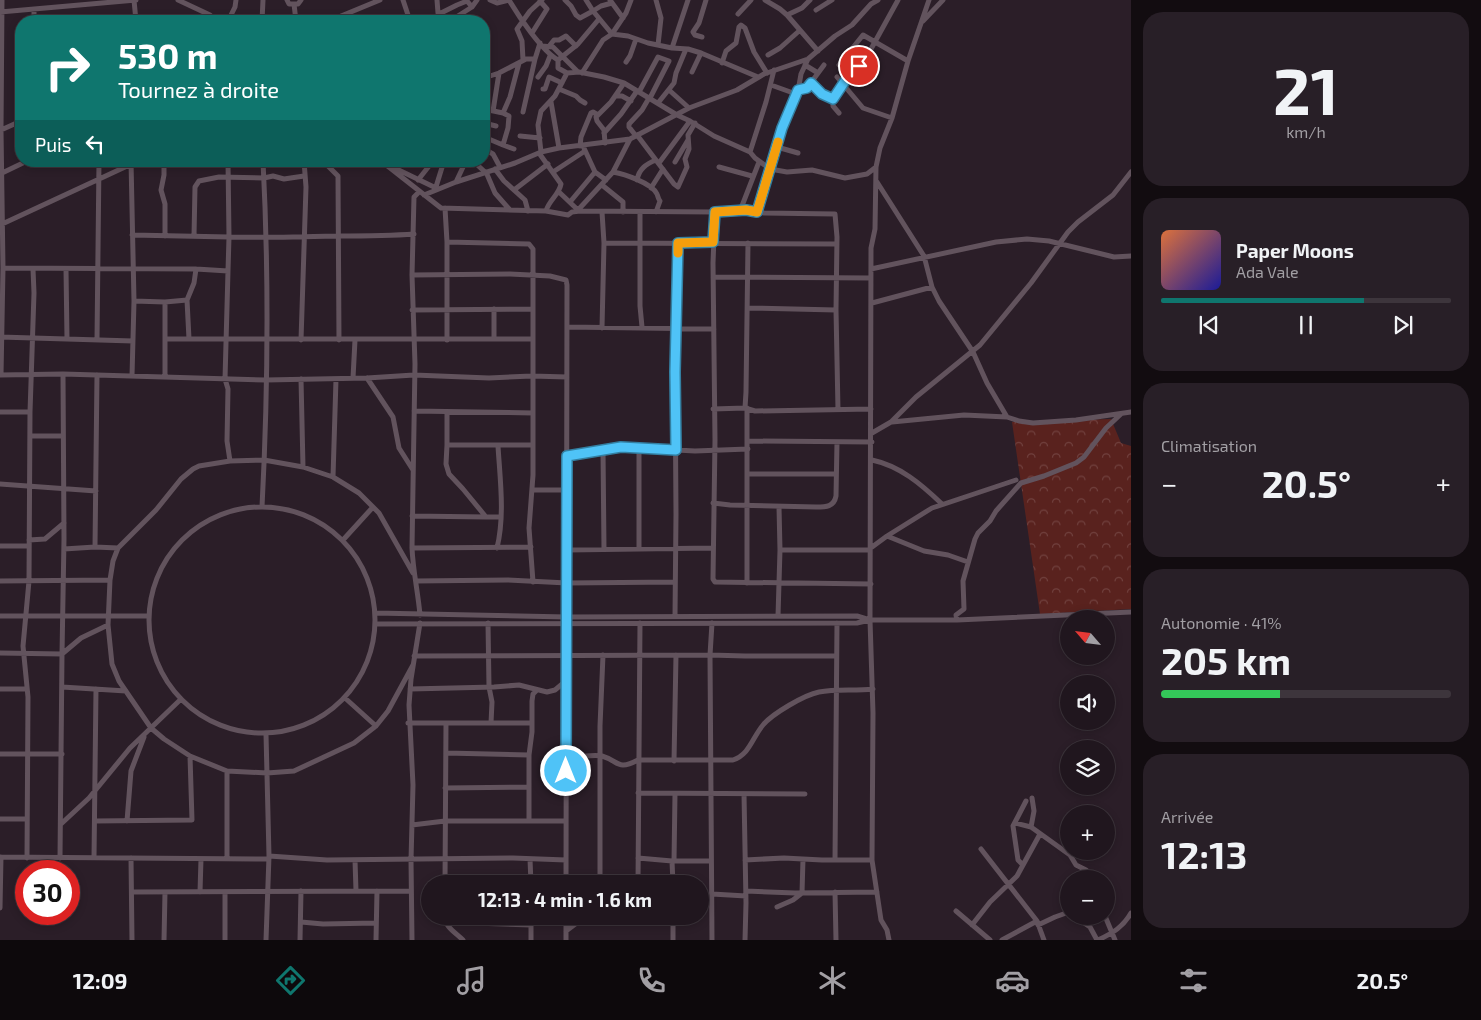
<!DOCTYPE html>
<html lang="fr">
<meta charset="utf-8">
<style>
:root{--surface:#20161e;--page:#281f27;--text:#f1f3f6;--muted:#a29fa4;--line:#3d353c;--accent:#0f766e}
body{margin:0;font-family:"Exo 2",sans-serif;background:var(--page);color:var(--text);height:100vh;display:flex;flex-direction:column;font-size:19px;white-space:nowrap}
*{box-sizing:border-box;margin:0}
p{font-size:16px;color:var(--muted)}
.icon{flex:none;width:28px;height:28px;fill:none;stroke:currentColor;stroke-width:2;stroke-linecap:round;stroke-linejoin:round}
.map{position:relative;flex:1;overflow:hidden}
.panel{display:flex;flex-direction:column;gap:12px;padding:12px;background:#120c10;width:350px}
.panel>*{flex:none}
.top-card{position:absolute;left:15px;top:15px;width:475px;height:152px;border-radius:20px;box-shadow:0 2px 8px #0003,0 0 0 1px var(--line);background:#0f766e;color:#fff;overflow:hidden}
.needle{width:32px;rotate:298deg}
.tools{position:absolute;left:1060px;top:610px;display:grid;gap:10px}
.tools a{display:grid;place-items:center;width:55px;height:55px;border-radius:50%;background:var(--surface);box-shadow:0 2px 8px #0003,0 0 0 1px var(--line);font-size:25px}
.speed{position:absolute;left:15px;top:860px;display:flex;gap:10px;font-size:25px;font-weight:700;text-align:center}
.speed>*{display:grid;place-content:center;width:65px;height:65px;border-radius:50%;background:var(--surface);box-shadow:0 2px 8px #0003,0 0 0 1px var(--line);line-height:1}
.speed .limit{border:8px solid #d22;background:#fff;color:#111}
.pin{position:absolute;display:grid;place-items:center;width:42px;height:42px;color:#fff;margin:-21px;border:2px solid #fff;border-radius:50%;box-shadow:0 1px 5px #0007}
.me{position:absolute;width:55px;margin:-28px;rotate:0deg;stroke-linejoin:round;filter:drop-shadow(0 0 4px #0008)}
.turn{display:flex;align-items:center;gap:18px;height:105px;padding:0 20px;font-size:22px}
.turn .icon{width:65px;height:65px;stroke-width:2.5}
.turn b{display:block;font-size:35px;line-height:42px}
.then{display:flex;align-items:center;height:48px;padding:0 20px;background:#0003;gap:10px;font-size:19px}
.big{font-size:38px;font-weight:700;line-height:1.1}
.panel .tile{flex:1;display:flex;flex-direction:column;justify-content:center;gap:8px;min-width:0;padding:0 18px;border-radius:20px;background:var(--page)}
.panel .dial{align-items:center;gap:0}
.dial b{font-size:65px;line-height:1}
.song{display:flex;align-items:center;gap:15px}
.cover{width:60px;height:60px;border-radius:8px;background:linear-gradient(135deg,hsl(20 70% 55%),hsl(240 70% 35%))}
.played{height:5px;border-radius:2px;background:linear-gradient(90deg,var(--accent) 70%,var(--line) 70%)}
.keys{display:flex;justify-content:space-around;direction:ltr}
.heat{display:flex;justify-content:space-between;align-items:center;font-size:28px;direction:ltr}
.charge{height:8px;border-radius:4px;background:linear-gradient(90deg,#34c759 41%,var(--line) 0)}
.trip{position:absolute;left:421px;top:875px;width:288px;height:50px;border-radius:25px;background:var(--surface);box-shadow:0 2px 8px #0003,0 0 0 1px var(--line);font-weight:700;line-height:50px;text-align:center}
.menu{display:flex;height:80px;justify-content:space-around;align-items:center;background:#0d090c;color:var(--muted)}
.menu .icon{width:35px;height:35px}
.menu .selected{color:var(--accent)}
.menu b{font-size:22px;color:var(--text)}
main{display:flex;flex:1;min-height:0}
.map>svg:first-child{display:block}
.park{fill:url(#park-crowns)}
.lines{fill:none;stroke-linecap:round;stroke-linejoin:round}
.street{stroke:#62535d;stroke-width:5}
.route-casing{stroke:#337fa1;stroke-width:12}
.route{stroke:#4fc3f7;stroke-width:9}
.slow{stroke:#f59e0b;stroke-width:9}
</style>
<main>
<div class="map">
<svg width="1131" height="940" viewBox="0 0 1131 940">
<defs>
<pattern id="park-crowns" width="20" height="18" patternUnits="userSpaceOnUse" patternTransform="scale(1.25)"><rect width="20" height="18" fill="#59221e"/><path d="M2 6a3 3 0 1 1 6 0M12 15a3 3 0 1 1 6 0" fill="none" stroke="#71413e"/></pattern>
</defs>
<rect width="100%" height="100%" fill="#2b1e28"/>
<path class="park" d="M1111 419 1121 443 1131 446V609L1040 614 1012 422Z"/>
<g class="lines">
<path class="street" d="M134 0 136 21
M178 0 210 15 216 21
M287 0 289 4H298L301 0
M403 0 410 21
M437 0 438 13 443 21
M490 0 497 3 509 0C519 17 542 51 558 60V68L567 73 579 72 604 77 624 83 677 115 690 121 714 136 750 152 755 158 770 169 787 172 812 170 845 178 867 174 876 167
M565 0 571 6 576 15 580 18 593 11 586 0
M610 0 623 18
M656 0 661 18 658 45
M765 0 780 9 787 15 818 51
M612 3 601 6 593 11 612 34 628 36 648 43 672 48 688 49 701 53 692 72
M294 4 296 21
M34 9V21
M816 10 832 0
M0 12 136 0
M439 14 457 5 467 1 472 7
M738 14 751 0
M787 15 802 8 810 0
M228 21 235 7 236 0
M262 21 263 0
M329 21 380 0
M450 21 472 7 477 0
M923 21 943 0
M532 33 547 9 540 1
M702 37 695 35 693 32 699 23 706 0
M550 45 554 40H559L566 36 576 46
M542 46 553 47 578 72
M672 48 688 0
M701 53 758 77
M768 55 780 48 799 31
M523 60 522 41 517 29 530 11 542 0
M558 60 578 44 599 19
M626 62 630 56 636 39
M722 63 726 51 736 43 739 27 741 25 745 28 754 52 767 73
M805 65 818 73
M839 65 863 35 908 61
M582 73 603 40 612 34 626 13 631 0
M538 77 546 66 550 56
M837 77 863 108 892 118
M484 78 499 73 526 59H535L540 43
M811 83 821 94 833 99
M771 85 796 94
M543 89H545L549 77 562 83
M559 89 576 96 580 100 585 103
M669 90 689 108
M798 91 807 88 824 65
M639 92 658 57 669 61 650 98
M616 96H622L631 101
M551 102 559 148
M658 103 674 83 676 73 686 49
M484 109 503 113 509 116 508 128 503 145 514 149
M493 111 499 73
M523 112 535 59
M503 113 510 97 519 63
M839 113 833 106V99L845 81 871 49 898 0
M484 123 496 126
M1 130 21 121
M604 133 621 114 637 91
M637 135 674 184 678 187 687 167 685 159 689 149 688 135 695 123
M520 136 540 138
M636 136 629 127V124L642 110 649 98
M484 137 503 145
M605 143 604 130 597 121 596 117 611 102 624 83
M580 146 581 137 591 113 593 112 598 115
M777 147 798 153
M484 149 493 154 500 167
M541 152 538 125 541 111 555 96 567 73
M750 152 766 102 774 70
M539 153 561 184C559 195 549 200 546 211
M131 161 134 301 132 376
M164 161V175L161 190 165 204V236
M323 161 338 176 339 340
M380 161 436 188
M420 161 428 166
M473 161 485 172
M675 162 688 140
M659 163 690 121
M385 164 441 208 546 211 568 215 572 212 580 211 715 212 746 210 764 213 835 214 837 237 836 310 838 410
M719 167 752 176
M495 169 504 181 525 200 528 211
M486 172 495 193 510 210
M553 172 585 151
M595 172 606 180
M613 172C624 174 652 183 657 194 658 196 658 199 660 201L656 212
M0 174 27 161
M418 180 433 161
M637 180C639 169 646 164 656 160
M456 182 464 165
M877 182 924 256 932 287 939 301 973 352 987 383 1007 417
M602 185 623 202V212
M651 188 663 169
M435 190 444 161
M514 190 548 164
M419 192 414 197 412 275 415 364 412 548C413 571 418 592 420 615
M559 192 579 211
M424 195 456 182 515 163 541 152 559 148 630 139 689 108 737 90 764 74 808 59 835 36 852 25 871 4 878 0
M570 202 595 172 583 146
M445 208 447 242V340
M578 210 613 172 630 139
M740 211 759 162
M602 212 604 243 837 244
M640 212V306L642 327
M715 212 713 263 715 440 713 579 715 582 871 584
M757 212 782 128 798 91 801 74 808 59
M0 225 138 161
M132 235 229 237 228 161
M194 236 195 187 199 181 219 177 264 178 273 176 284 179 304 176
M447 242 529 244 533 249V475L529 528 533 582
M3 268 196 269 228 271 229 237C265 238 301 237 337 236 363 236 388 236 414 234
M66 269 67 339
M871 269 996 242 1027 239 1049 241 1114 257 1131 256
M228 271 225 379 228 389 227 441 230 461
M412 275 510 274 550 276 566 280 567 285 566 884
M713 277 871 278
M134 301 165 302 187 300
M165 302V377
M872 303 932 287
M748 308 836 310
M494 309V339
M412 310 532 309
M567 327 714 329
M602 328 604 243
M0 337 133 341
M166 339H532
M189 339 187 300 194 283 196 269
M97 340 99 161
M301 340 306 187 304 161
M0 375 63 374 266 380 367 378 414 375 489 378 532 376 567 377
M1 375 3 268 1 130 2 0
M353 378 355 340
M367 378 393 417 399 448 413 470
M301 379 303 467
M745 408 746 392 748 243
M747 408V583
M713 409 745 408 755 411 871 409
M414 411 533 413
M0 412H30
M447 412V445H532
M892 422 964 415 1007 417 1019 421 1033 423 1076 420 1131 412
M872 433 891 422 916 397 980 345 1031 283 1068 232 1078 222 1113 195 1131 172
M30 436H63
M747 441 872 442
M447 445 446 464 449 474 463 489 486 517H500
M639 448V549
M603 450 604 549
M567 456 621 447 695 451 748 449
M872 460C900 466 921 484 942 504
M748 474H836
M333 477 336 379
M0 484 96 491
M532 490H567
M713 503 730 505 816 507C826 507 834 507 836 496L837 442
M149 620a113 113 0 1 1 226 0a113 113 0 1 1-226 0Z
M262 507C268 392 269 276 263 161
M412 516 486 517
M887 536 924 551 948 555 968 562
M29 540 45 539 64 523
M343 540 373 507
M0 546H29
M95 547 97 375
M412 548 531 547
M497 548C505 515 500 479 498 446
M64 549 95 547 118 548
M567 550 712 548
M780 550H868L887 536 932 508 1016 480
M0 581 110 580
M416 581 508 580 567 583 675 582
M375 613 567 617 857 616 870 620
M0 616H149
M675 616 676 514 675 372 678 243
M778 616 780 550 779 507
M957 620 956 615 964 609 963 581 975 539 978 533 990 521 996 511 1021 483 1044 476 1076 463 1084 457 1106 428 1121 414
M488 623 489 687 492 702 491 723
M375 624 857 623 870 620H957L1131 612
M0 653 62 654 81 638 108 625
M414 656 710 655 745 656H836
M413 665 388 711 376 726 354 743 294 771 267 773 227 771 190 756 164 739 151 728 119 681 112 664 108 625 110 580 113 561 118 548 156 510 181 479 193 469 199 466 230 461 264 460 303 467 333 477 359 493 379 513 413 573
M62 687 126 691
M0 689H26
M410 689 494 687 519 685 547 692 555 690 567 680
M345 698 376 726
M408 723H531
M266 734 269 856 266 940
M446 753 529 755
M0 754H62
M566 758C576 757 594 754 602 756 619 761 617 771 638 760H733C750 754 752 738 763 725 772 714 804 695 819 692 836 689 855 691 873 689
M674 761 676 655
M227 771V859
M445 788 529 787
M638 793 805 794
M744 794 746 903 745 940
M0 819H27
M95 821 192 820 190 756
M127 821 131 771 144 737
M529 821V755L532 732V701L533 694 537 690
M1015 823 1031 827 1070 855 1076 865 1086 870
M61 824 89 798 130 748 180 700
M412 825 445 821H566
M1031 827 1034 811 1032 798
M981 849 1037 921
M269 856 327 860 513 858 566 860
M0 857 268 859
M27 858 28 697 23 646 29 581 30 412 34 293 33 269
M60 858 62 654 64 539 63 374
M94 858 96 689
M131 858 132 940
M638 858 672 861H711
M530 859 531 884
M355 860 356 891
M745 860 784 858 822 860H872
M835 860 837 623
M672 861 673 884
M674 861 675 794
M1023 865 1018 860 1013 826 1026 801
M445 884 446 723
M600 884V726L603 655
M638 884 640 623
M746 891 795 893 877 892
M132 892 411 891
M200 892 201 859
M835 892 836 940
M712 894 746 896
M777 907 793 900 802 893 803 859
M0 908 1 857
M956 911 990 940
M444 916C445 927 456 933 463 940
M531 916V940
M673 916V940
M1074 916 1090 927 1097 940
M1105 916 1115 940
M301 922 323 924 376 923
M445 922 531 925
M972 925 990 902 1017 876 1040 834
M1038 925 1055 917 1069 912
M566 931 586 916
M164 940 165 892
M225 940V892
M300 940 301 891
M376 940 377 891
M412 940 411 860 413 785 409 705 411 679 420 623
M566 940V916
M712 940 710 655 712 623
M889 940 887 930 881 920 872 860 873 713 870 620 871 248 875 229 876 167 880 148 892 118 908 61 929 0
M1002 940 1037 921 1044 940
M1098 940C1113 933 1123 927 1131 913"/>
</g>
<g class="lines">
<g class="route-casing">
<path id="route" d="M566 771 567 456 621 447 676 450 675 372 678 243 713 242 715 212 746 210 757 212 782 128 798 90 807 88 811 83 822 94 833 99 845 81 859 66"/>
</g>
<use href="#route" class="route"/>
<path class="slow" d="M678 253V243L713 242 715 212 746 210 757 212 778 142"/>
</g>
</svg>
<div class="tools">
<a><svg class="needle" viewBox="-14 -14 28 28"><path d="M0-13l5 13h-10z" fill="#e53935"/><path d="M0 13l5-13h-10z" fill="#a29fa4"/></svg></a>
<a><svg class="icon" aria-label="sound" viewBox="0 0 24 24"><path d="M4 9h4l5-4v14l-5-4H4zM17 9q2 3 0 6"/></svg></a>
<a><svg class="icon" aria-label="layers" viewBox="0 0 24 24"><path d="M12 4l9 5-9 5-9-5zM3 14l9 5 9-5"/></svg></a>
<a>+</a>
<a>−</a>
</div>
<div class="speed"><div class="limit">30</div></div>
<div class="pin" style="left:859px;top:66px;background:#d93025"><svg class="icon" aria-label="arrive" viewBox="0 0 24 24"><path d="M6 21V4h12l-3 4 3 4H6"/></svg></div>
<svg class="me" style="left:566px;top:771px" viewBox="-20 -20 40 40"><circle r="17" fill="#4fc3f7" stroke="#fff" stroke-width="3"/><path d="M0-11L8 9 0 5-8 9z" fill="#fff"/></svg>
<div class="trip">12:13 · 4 min · 1.6 km</div>
<div class="top-card">
<div class="turn"><svg class="icon" aria-label="right" viewBox="0 0 24 24"><path d="M7 20v-9h11M14 6l5 5-5 5"/></svg><div><b>530 m</b>Tournez à droite</div></div>
<div class="then">Puis<svg class="icon" aria-label="left" viewBox="0 0 24 24"><path d="M17 20v-9H6M10 6l-5 5 5 5"/></svg></div>
</div>
</div>
<section class="panel">
<div class="tile dial"><b>21</b><p>km/h</p></div>
<div class="tile">
<div class="song"><i class="cover"></i><div><b>Paper Moons</b><p>Ada Vale</p></div></div>
<div class="played"></div>
<div class="keys"><svg class="icon" aria-label="previous" viewBox="0 0 24 24"><path d="M18 5L8 12l10 7zM5 5v14"/></svg><svg class="icon" aria-label="pause" viewBox="0 0 24 24"><path d="M8 5v14M16 5v14"/></svg><svg class="icon" aria-label="next" viewBox="0 0 24 24"><path d="M6 5l10 7-10 7zM19 5v14"/></svg></div>
</div>
<div class="tile"><p>Climatisation</p>
<div class="heat"><a>−</a><b class="big">20.5°</b><a>+</a></div>
</div>
<div class="tile"><p>Autonomie · 41%</p><b class="big">205 km</b><div class="charge"></div></div>
<div class="tile"><p>Arrivée</p><b class="big">12:13</b></div>
</section>
</main>
<nav class="menu">
<b>12:09</b>
<svg class="icon selected" aria-label="directions" viewBox="0 0 24 24"><path d="M12 3l9 9-9 9-9-9zM9 14v-3h6M13 9l2 2-2 2"/></svg>
<svg class="icon" aria-label="music" viewBox="0 0 24 24"><path d="M9 18V5l10-2v13"/><circle cx="6" cy="18" r="3"/><circle cx="16" cy="16" r="3"/></svg>
<svg class="icon" aria-label="phone" viewBox="0 0 24 24"><path d="M5 4h4l2 5-3 2q2 4 5 5l2-3 5 2v4C11 20 4 13 5 4z"/></svg>
<svg class="icon" aria-label="climate" viewBox="0 0 24 24"><path d="M12 3v18M4 7l16 10M4 17L20 7"/></svg>
<svg class="icon" aria-label="car" viewBox="0 0 24 24"><path d="M5 17H2v-5l4-1 3-4h7l3 4 3 1v5h-3M9 17h6M6 11h13"/><circle cx="7" cy="17" r="2"/><circle cx="17" cy="17" r="2"/></svg>
<svg class="icon" aria-label="filters" viewBox="0 0 24 24"><path d="M4 7h16M4 17h16"/><circle cx="9" cy="7" r="2"/><circle cx="15" cy="17" r="2"/></svg>
<b>20.5°</b>
</nav>
